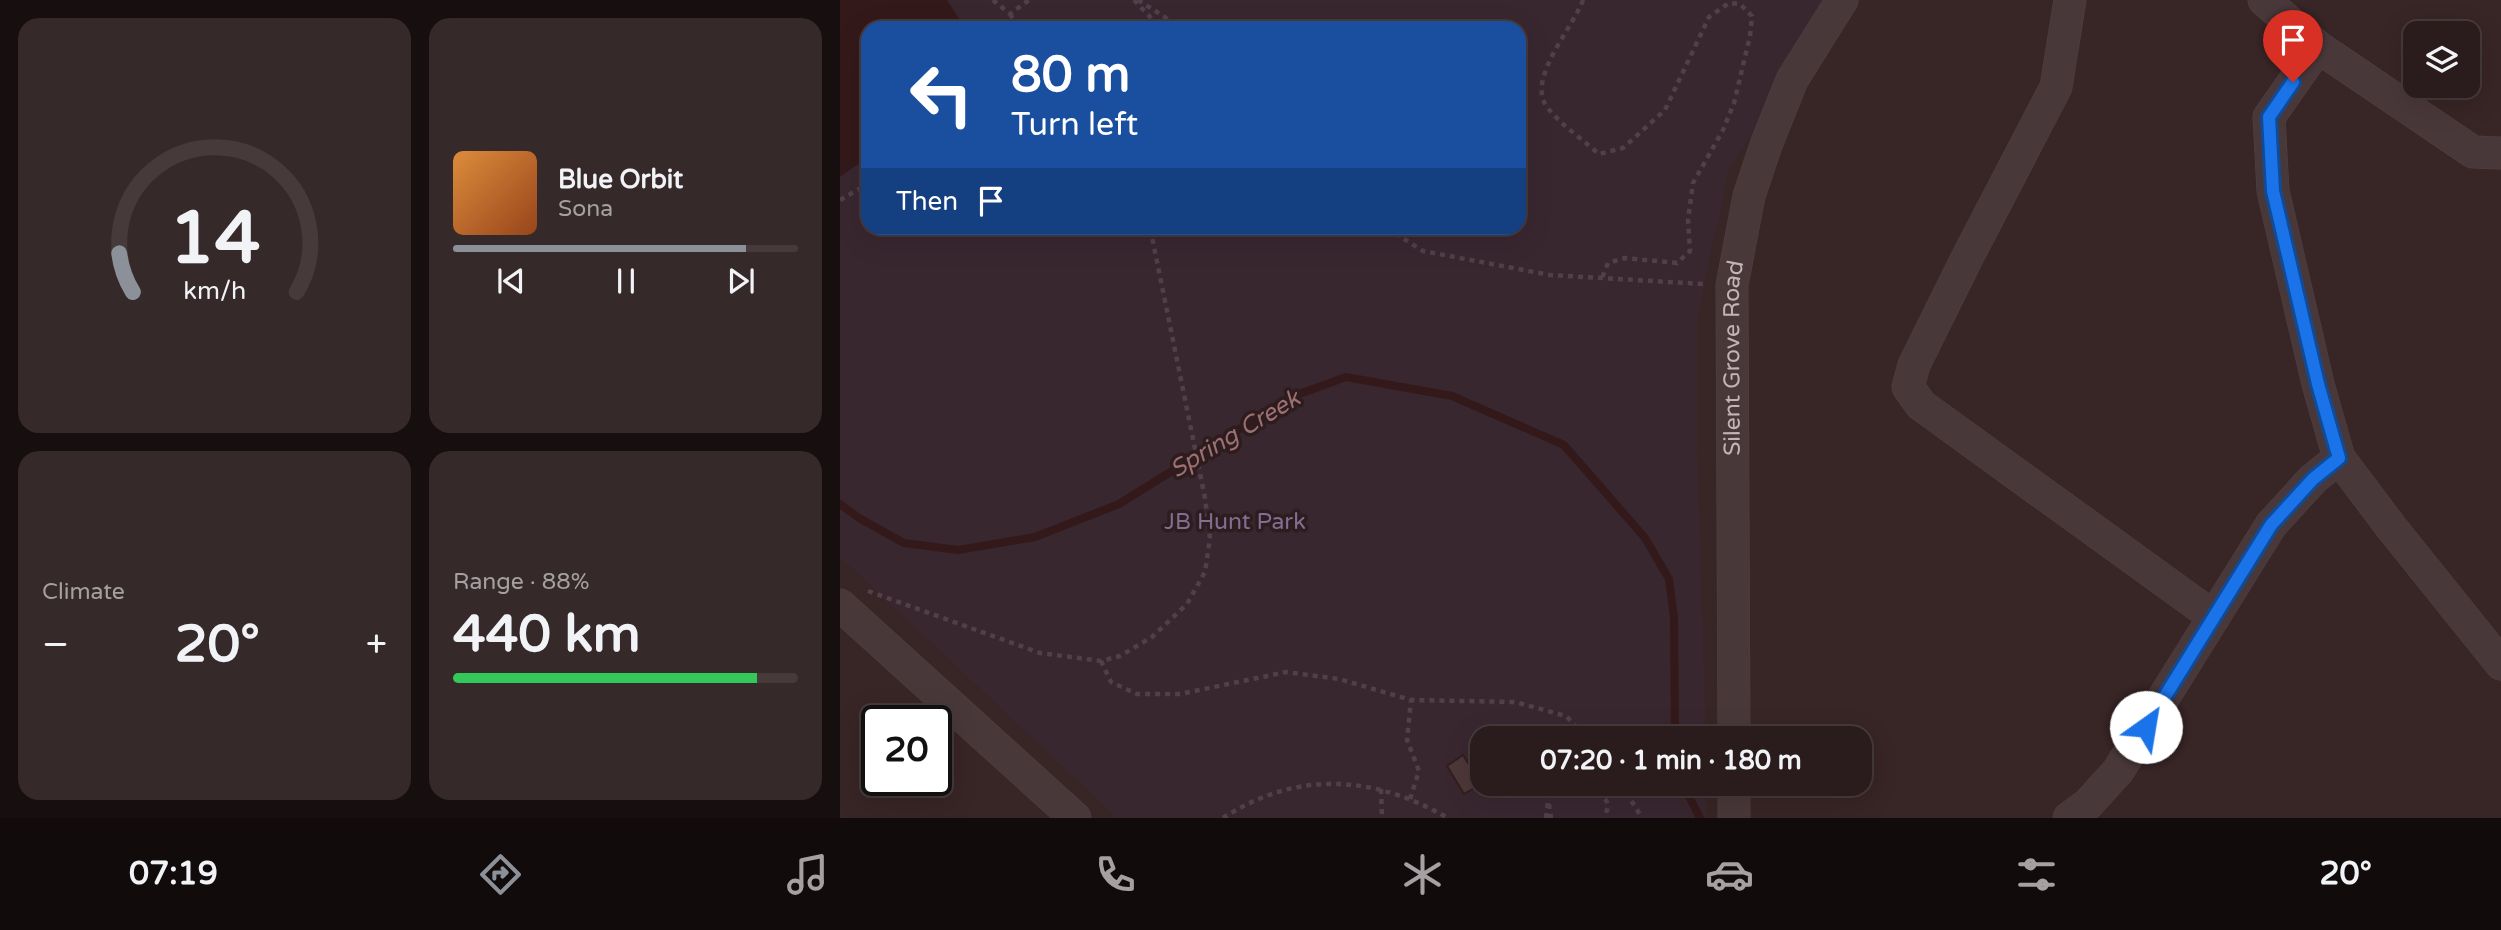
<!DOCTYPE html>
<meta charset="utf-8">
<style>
:root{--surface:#2a1c1c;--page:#362929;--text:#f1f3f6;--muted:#a5a1a3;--line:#463a3b;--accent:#8c9099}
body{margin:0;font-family:"Varela Round",sans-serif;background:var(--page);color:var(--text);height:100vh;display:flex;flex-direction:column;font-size:26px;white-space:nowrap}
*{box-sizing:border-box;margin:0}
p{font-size:23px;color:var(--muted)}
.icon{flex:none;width:38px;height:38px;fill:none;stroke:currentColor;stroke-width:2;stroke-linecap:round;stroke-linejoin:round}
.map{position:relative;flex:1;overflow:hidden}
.sheet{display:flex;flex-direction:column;gap:18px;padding:18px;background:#170f0f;width:840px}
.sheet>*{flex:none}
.hud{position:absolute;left:21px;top:21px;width:665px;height:214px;border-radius:21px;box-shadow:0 7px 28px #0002,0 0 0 2px var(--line);background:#1a4fa0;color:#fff;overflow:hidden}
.fabs{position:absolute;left:1563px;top:21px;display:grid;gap:14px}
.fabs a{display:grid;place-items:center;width:77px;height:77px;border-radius:14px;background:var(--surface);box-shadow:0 7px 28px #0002,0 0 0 2px var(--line);font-size:35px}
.speed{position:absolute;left:21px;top:705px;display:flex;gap:14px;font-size:35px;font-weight:700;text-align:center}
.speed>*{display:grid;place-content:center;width:91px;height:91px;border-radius:50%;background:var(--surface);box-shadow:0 7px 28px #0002,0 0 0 2px var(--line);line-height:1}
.speed .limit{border:4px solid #111;border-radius:10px;background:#fff;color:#111}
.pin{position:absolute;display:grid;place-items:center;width:60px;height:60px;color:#fff;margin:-72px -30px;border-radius:50% 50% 50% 0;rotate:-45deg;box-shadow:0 0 7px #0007}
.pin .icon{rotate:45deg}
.me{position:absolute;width:77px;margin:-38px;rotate:32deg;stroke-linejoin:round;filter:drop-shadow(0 0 5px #0008)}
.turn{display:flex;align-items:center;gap:24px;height:147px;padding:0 35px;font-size:32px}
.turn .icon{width:91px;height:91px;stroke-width:2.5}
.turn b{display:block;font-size:49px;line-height:60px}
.then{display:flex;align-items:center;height:66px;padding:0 35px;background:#0003;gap:14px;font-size:26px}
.big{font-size:52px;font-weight:800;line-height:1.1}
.sheet .card{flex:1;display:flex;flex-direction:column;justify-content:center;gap:10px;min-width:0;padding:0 24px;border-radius:21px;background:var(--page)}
.sheet .dial{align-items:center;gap:0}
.dial svg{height:182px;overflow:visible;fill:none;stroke:var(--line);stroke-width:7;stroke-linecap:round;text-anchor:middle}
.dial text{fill:var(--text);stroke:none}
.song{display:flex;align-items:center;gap:21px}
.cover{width:84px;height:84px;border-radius:10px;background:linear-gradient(135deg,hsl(30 70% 55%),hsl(20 70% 35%))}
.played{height:7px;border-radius:4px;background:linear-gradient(90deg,var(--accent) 85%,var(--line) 85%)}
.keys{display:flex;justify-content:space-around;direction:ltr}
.heat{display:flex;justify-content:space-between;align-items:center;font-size:38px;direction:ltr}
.charge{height:10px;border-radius:5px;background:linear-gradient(90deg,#34c759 88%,var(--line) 0)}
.sheet .tiles{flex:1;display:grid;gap:18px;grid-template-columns:repeat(2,1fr)}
.trip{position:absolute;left:630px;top:726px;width:402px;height:70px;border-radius:21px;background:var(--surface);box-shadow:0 7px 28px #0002,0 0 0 2px var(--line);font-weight:800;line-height:70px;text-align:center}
.dock{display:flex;height:112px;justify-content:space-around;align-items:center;background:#110b0b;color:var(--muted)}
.dock .icon{width:49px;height:49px}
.dock .active{color:var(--accent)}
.dock b{font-size:32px;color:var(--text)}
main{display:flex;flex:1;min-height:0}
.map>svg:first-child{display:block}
.green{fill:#392730;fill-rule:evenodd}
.water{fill:#34191a}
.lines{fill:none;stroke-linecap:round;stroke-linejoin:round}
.stream{stroke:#34191a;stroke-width:8}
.building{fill:#4e3739;stroke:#2f1f20;stroke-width:2}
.minor-casing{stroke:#514142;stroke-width:33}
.path{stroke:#513f49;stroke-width:4.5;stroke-dasharray:5 5;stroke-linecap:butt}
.minor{stroke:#493839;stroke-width:32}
.route-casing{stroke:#114b97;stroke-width:18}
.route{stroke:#1a73e8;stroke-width:12}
.labels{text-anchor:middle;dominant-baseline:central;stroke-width:7;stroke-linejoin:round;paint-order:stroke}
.street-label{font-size:23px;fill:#c4b3b4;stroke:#2d1d1e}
.park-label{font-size:23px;fill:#836d93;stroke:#2d1d1e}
.water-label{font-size:24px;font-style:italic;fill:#9f7073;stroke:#2d1d1e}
</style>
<main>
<section class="sheet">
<div class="tiles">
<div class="card dial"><svg viewBox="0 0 100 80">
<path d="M14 69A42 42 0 1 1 86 69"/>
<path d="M14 69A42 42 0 0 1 8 52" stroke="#8c9099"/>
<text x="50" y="56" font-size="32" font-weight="700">14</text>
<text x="50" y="72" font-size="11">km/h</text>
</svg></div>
<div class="card">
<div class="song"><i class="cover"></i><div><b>Blue Orbit</b><p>Sona</p></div></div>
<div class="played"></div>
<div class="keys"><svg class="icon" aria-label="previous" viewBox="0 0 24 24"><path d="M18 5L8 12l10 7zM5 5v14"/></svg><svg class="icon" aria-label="pause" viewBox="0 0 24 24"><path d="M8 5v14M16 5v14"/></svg><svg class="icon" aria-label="next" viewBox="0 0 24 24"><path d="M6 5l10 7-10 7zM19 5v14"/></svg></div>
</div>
<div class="card"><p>Climate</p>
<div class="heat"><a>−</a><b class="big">20°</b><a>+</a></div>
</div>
<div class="card"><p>Range · 88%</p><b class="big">440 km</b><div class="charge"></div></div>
</div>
</section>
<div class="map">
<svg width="1661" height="818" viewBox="0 0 1661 818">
<rect width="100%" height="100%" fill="#382526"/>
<path class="green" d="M0 0H1001L889 168 857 322V449L866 738H642V784H866V818H277L22 577 0 558ZM28 28H679V228H28Z"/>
<path class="water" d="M0 0H107L125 28H28V157L0 177Z"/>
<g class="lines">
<path class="stream" d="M0 504 19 518 64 543 118 550 195 537 279 504 451 397 506 377 612 396 724 445 805 538 829 579 834 618 835 738
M843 784 860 818"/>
</g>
<path class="building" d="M623 755 641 784 624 794 607 766Z"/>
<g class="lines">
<g class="minor-casing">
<g id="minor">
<path d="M1230 0 1216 87 1129 254 1074 365 1068 387 1081 405 1374 617"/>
<path d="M1424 0 1478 47 1633 152 1661 153"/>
<path d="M1478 47 1429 117 1433 191 1478 384 1499 458 1551 527 1661 664"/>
<path d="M0 605 235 818"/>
<path id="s1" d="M894 738 892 285 909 196 926 145 952 80 1002 0"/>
<path d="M894 784V818"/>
<path d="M1229 818 1248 804 1278 771 1431 525 1473 479 1499 458"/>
</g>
</g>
<path class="path" d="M153 0 170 14 189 0
M294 0 313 20 316 28
M298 0 342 28
M743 0C733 28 686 79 707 107 721 125 742 139 759 154L783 148 825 110 869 17 889 3 900 4 912 16 910 36 894 103 883 130 853 183 848 220 850 251 837 263 785 258 768 263 762 278
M170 14 179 28
M0 200 28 184
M547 228 583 251 710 275 863 284
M28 591 200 653 261 661 280 656 312 637 347 604 365 572 370 538 365 498 312 237 313 228
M261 661 271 682 297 694H340L446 672 499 679 571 700 675 702 726 716 747 738
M702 738 703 733 711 727 720 730 726 738
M752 784C754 793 768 796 768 807 767 811 765 814 765 818
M781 784 802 818
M541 789 542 818
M570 799 579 771 567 740 571 700
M709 804 711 818
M383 818C457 770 533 775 608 818
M706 818 710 784"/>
<use href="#minor" class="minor"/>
</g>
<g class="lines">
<g class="route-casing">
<path id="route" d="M1306 727 1431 525 1473 479 1499 458 1478 384 1433 191 1429 117 1453 82"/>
</g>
<use href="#route" class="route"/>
</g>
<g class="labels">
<g class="street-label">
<text stroke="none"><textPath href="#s1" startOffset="380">Silent Grove Road</textPath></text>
</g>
<g class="park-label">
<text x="395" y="522">JB Hunt Park</text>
</g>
<g class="water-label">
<text transform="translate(395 434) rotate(-31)">Spring Creek</text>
</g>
</g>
</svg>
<div class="fabs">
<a><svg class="icon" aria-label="layers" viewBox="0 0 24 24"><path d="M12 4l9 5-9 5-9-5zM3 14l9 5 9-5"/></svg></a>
</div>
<div class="speed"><div class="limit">20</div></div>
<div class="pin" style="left:1453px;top:82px;background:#d93025"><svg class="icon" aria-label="arrive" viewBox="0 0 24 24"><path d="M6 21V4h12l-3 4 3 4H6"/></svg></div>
<svg class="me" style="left:1306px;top:727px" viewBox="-20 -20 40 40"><circle r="19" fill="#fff"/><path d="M0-13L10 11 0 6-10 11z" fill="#1a73e8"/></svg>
<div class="trip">07:20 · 1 min · 180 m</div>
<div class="hud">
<div class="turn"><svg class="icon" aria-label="left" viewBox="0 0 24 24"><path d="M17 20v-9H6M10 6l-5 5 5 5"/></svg><div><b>80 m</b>Turn left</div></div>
<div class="then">Then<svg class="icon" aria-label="arrive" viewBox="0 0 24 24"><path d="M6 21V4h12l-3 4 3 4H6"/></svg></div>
</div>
</div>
</main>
<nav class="dock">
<b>07:19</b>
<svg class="icon active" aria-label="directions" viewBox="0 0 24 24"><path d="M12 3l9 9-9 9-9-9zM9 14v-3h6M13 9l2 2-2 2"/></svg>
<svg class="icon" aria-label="music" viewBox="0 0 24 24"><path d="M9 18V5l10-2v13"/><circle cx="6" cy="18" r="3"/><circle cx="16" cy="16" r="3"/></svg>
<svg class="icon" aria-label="phone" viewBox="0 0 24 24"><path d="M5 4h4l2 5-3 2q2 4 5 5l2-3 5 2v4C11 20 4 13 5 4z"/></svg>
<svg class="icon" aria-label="climate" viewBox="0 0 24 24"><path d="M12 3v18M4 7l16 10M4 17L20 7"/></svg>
<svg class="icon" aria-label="car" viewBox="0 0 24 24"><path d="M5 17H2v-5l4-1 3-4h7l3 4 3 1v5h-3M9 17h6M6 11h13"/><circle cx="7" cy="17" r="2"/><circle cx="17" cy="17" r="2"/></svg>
<svg class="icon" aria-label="filters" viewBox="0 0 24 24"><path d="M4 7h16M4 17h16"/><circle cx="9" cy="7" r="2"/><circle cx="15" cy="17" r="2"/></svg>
<b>20°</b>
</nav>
